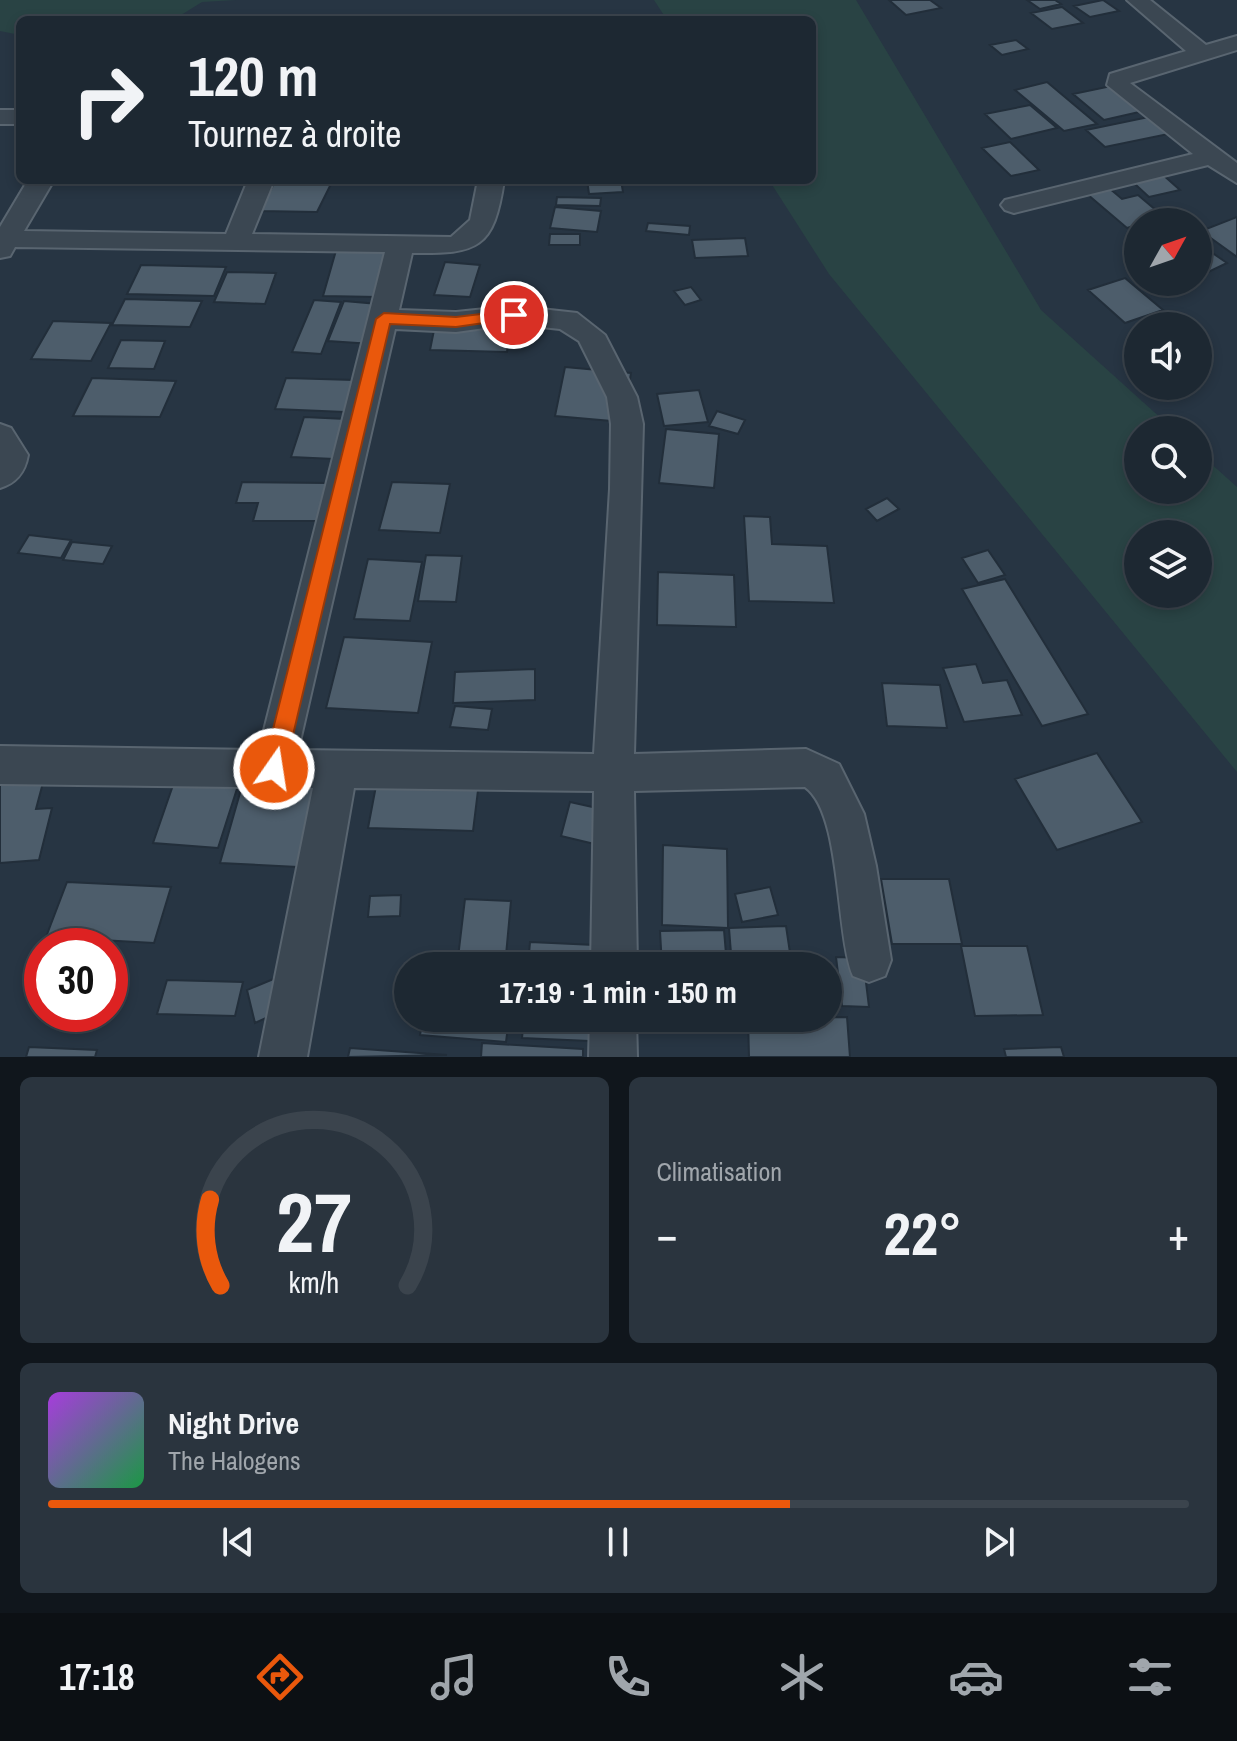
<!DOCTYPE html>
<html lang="fr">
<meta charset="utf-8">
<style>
:root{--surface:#1d2832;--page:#2a343e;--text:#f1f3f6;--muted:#a0a6ac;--line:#3b444d;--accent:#ea580c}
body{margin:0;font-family:"Archivo Narrow",sans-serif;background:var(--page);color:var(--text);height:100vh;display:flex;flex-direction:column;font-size:30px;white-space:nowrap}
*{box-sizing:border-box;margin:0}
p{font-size:26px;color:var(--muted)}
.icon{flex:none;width:44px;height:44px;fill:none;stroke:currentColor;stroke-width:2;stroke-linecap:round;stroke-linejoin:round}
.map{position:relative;height:1057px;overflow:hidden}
.details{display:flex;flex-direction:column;gap:20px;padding:20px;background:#10161c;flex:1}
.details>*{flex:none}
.hud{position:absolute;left:16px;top:16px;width:800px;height:168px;border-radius:12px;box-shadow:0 4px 12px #0003,0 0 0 2px var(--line);background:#1d2832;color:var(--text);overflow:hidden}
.needle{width:52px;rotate:50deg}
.tools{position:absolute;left:1124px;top:208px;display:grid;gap:16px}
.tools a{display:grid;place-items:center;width:88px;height:88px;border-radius:50%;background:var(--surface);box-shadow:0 4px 12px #0003,0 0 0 2px var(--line);font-size:40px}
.speed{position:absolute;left:24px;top:928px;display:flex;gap:16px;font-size:40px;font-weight:700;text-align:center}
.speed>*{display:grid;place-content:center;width:104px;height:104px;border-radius:50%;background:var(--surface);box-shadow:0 4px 12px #0003,0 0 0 2px var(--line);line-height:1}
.speed .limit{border:12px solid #d22;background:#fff;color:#111}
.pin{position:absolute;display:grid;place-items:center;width:68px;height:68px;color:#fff;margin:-34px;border:4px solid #fff;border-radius:50%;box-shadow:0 2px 8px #0007}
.me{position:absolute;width:88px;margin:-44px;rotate:13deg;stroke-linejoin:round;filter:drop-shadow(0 0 6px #0008)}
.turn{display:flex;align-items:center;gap:28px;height:168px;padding:0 40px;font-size:36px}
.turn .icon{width:104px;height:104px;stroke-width:2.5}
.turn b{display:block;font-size:56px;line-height:68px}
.big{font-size:60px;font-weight:700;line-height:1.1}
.details .tile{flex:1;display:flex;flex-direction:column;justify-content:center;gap:12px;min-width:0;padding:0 28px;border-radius:12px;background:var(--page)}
.details .dial{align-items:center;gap:0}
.dial svg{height:208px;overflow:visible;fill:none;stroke:var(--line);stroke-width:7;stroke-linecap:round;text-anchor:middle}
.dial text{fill:var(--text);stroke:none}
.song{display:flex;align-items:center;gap:24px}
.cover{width:96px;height:96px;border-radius:12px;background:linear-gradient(135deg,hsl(280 70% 55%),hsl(140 70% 35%))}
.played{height:8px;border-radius:4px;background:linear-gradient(90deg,var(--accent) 65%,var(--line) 65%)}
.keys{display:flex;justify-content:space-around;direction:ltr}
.heat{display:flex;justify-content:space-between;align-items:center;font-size:44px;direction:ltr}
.details .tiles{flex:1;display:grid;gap:20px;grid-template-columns:1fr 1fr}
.tile:last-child{grid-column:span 2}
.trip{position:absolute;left:394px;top:952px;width:448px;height:80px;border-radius:40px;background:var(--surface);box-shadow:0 4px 12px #0003,0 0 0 2px var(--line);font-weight:700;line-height:80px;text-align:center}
.dock{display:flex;height:128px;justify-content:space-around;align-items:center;background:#0c1014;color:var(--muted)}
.dock .icon{width:56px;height:56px}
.dock .on{color:var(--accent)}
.dock b{font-size:36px;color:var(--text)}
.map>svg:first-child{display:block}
.green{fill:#294344;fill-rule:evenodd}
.building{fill:#4d5d6b;stroke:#222e3a;stroke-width:2}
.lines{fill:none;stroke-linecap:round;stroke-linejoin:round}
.minor-casing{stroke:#596570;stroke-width:4}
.minor{fill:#3b4752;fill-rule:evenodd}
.route{fill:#ea580c;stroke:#983908;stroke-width:2}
</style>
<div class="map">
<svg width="1237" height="1057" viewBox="0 0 1237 1057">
<rect width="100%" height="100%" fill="#273543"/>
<path class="green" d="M0 0H236L202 2 173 20H20V35L0 31Z
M654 0H856L1041 310 1174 430H1138V490H1198V452L1237 487V772L829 274 769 180H812V20H667ZM1138 534H1198V594H1138Z"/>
<path class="building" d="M889 0H930L941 8 906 15Z
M1027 0H1055L1061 4 1040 9Z
M1103 0 1119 11 1090 17 1074 6Z
M1062 7 1083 23 1052 29 1031 13Z
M1016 40 1028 49 1002 55 990 45Z
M1047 82 1097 124 1064 131 1015 90Z
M1116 85 1148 110 1104 120 1073 94Z
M1030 105 1057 128 1011 139 985 114Z
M1163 114 1183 131 1105 147 1086 130Z
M1010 142 1039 170 1011 176 982 148Z
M1153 166 1180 190 1149 197 1123 173Z
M276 180H305L332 182 317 212 259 211Z
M587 180H621L623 192 589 194Z
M1109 188 1122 199 1138 195 1164 217 1127 228 1087 194Z
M557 197 601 198 600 206 556 205Z
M555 207 601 211 597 232 550 228Z
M1237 217V257L1201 231Z
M648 223 690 226 689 235 646 231Z
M550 234H580V245H549Z
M745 238 748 256 695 258 692 240Z
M1198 243 1227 263 1198 277Z
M337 247 390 248 378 297 323 296Z
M445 262 480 265 470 297 434 295Z
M141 265 226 267 214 296 127 294Z
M227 272 276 273 265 304 214 302Z
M1125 278 1163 310 1125 323 1088 290Z
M691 287 701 300 685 305 674 291Z
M125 299 202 301 190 327 112 325Z
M314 300 341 302 321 354 292 352Z
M344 301 401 306 387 345 328 341Z
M438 310 513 312 507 352 430 350Z
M53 321 111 323 91 361 31 359Z
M121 340 165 341 154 369 108 368Z
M565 367 631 373 623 422 555 416Z
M92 378 176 381 160 417 73 416Z
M286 378 354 380 345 412 275 409Z
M699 390 708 422 664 426 657 394Z
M717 411 745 420 738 434 709 426Z
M304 417 367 420 356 460 291 457Z
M666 429 719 434 714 488 659 483Z
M242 482 328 483 318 521H253L258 503H236Z
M392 482 450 484 440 533 379 530Z
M887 498 899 509 877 521 866 509Z
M744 516 770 517 772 544 827 546 834 603 749 601Z
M29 535 71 540 61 558 18 553Z
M72 542 112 546 103 564 63 560Z
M988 550 1005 575 978 583 962 558Z
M426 555 462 556 456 602 418 601Z
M368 559 422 562 410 621 354 619Z
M658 572 734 575 736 627 657 625Z
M1005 579 1088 714 1042 726 962 589Z
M344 637 432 642 418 713 326 708Z
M976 664 983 683 1007 680 1022 715 964 722 943 668Z
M535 669V700L453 703 455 672Z
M882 683 940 685 947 728 887 726Z
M455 706 492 709 488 730 450 727Z
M1097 753 1142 822 1057 850 1015 779Z
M180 765 243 770 218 848 153 843Z
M248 765 322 769 298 867 220 863Z
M379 770 480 774 473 831 368 828Z
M44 779 36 809 52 808 39 860 0 863V782Z
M570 802 615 812 607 847 561 836Z
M663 845 727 849 728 928 662 925Z
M881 879H949L962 944H892Z
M67 882 171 887 154 943 46 937Z
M770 887 778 915 742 922 735 894Z
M401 895 400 916 368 917 370 896Z
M465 899 511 901 505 966H457Z
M786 926 792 966H732L729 928Z
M724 930 727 966H662L660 931Z
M530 942 595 945 593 966H528Z
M961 946H1027L1043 1015 975 1016Z
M836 957 863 958 869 1007 842 1006Z
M283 975 290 1007 255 1023 247 990Z
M167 980 243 982 235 1016 157 1014Z
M847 1017 850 1057H749L748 1018Z
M423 1018H509L506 1042 420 1035Z
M524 1018H591L590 1041 522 1038Z
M482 1043 583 1049V1057H481Z
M29 1047 97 1050 95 1057H26Z
M1061 1047 1064 1057H1006L1004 1049Z
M350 1048 447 1055 348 1057Z"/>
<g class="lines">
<g class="minor-casing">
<path id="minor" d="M1127 0H1150L1206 45 1237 36V50L1130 83 1237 163V183L1208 165 1014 213 1005 210 1001 205 1005 200 1193 154 1107 85 1110 74 1186 51Z
M0 110H20V124H0Z
M28 180H54L24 231 226 234 248 180H274L252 234 451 237 470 220 478 180H504C494 249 478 254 412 253L399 310 456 312 514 306 577 313 605 335 637 397 643 424 634 754 806 749 839 764 864 814 876 866 891 960 885 976 869 982 853 976C835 932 842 813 805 787L634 791 637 966H591L594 791 354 788 307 1057H259L313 788 0 784V746L259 750 385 252 15 247 10 256 0 258V227ZM514 324 560 329 579 341 607 397 611 424 610 489 594 754 298 750 395 329 456 332Z
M0 424 11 428 28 455C25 472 17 483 0 488Z
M590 1018H636L637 1057H589Z"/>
</g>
<use href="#minor" class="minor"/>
</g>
<path class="route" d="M514 310 519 311V318L456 327 390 324 285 769 282 776 274 779 267 776 263 769 376 319 384 313 456 317Z"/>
</svg>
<div class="tools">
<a><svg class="needle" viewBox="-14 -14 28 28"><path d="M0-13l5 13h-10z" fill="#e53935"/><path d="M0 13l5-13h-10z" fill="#a0a6ac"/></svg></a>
<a><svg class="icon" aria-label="sound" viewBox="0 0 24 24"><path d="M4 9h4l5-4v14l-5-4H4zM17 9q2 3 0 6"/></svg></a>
<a><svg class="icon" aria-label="search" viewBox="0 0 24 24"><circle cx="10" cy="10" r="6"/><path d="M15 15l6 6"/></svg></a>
<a><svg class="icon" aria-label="layers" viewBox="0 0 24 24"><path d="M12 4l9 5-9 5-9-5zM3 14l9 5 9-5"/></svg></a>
</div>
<div class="speed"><div class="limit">30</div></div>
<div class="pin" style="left:514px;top:315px;background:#d93025"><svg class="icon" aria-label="arrive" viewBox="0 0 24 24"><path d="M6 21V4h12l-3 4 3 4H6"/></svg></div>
<svg class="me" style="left:274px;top:769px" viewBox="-20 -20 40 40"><circle r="17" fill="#ea580c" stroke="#fff" stroke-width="3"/><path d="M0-11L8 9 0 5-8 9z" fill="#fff"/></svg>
<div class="trip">17:19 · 1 min · 150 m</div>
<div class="hud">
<div class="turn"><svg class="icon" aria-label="right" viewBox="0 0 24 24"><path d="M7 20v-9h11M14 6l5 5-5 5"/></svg><div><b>120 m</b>Tournez à droite</div></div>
</div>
</div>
<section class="details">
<div class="tiles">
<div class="tile dial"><svg viewBox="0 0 100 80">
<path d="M14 69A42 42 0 1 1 86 69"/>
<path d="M14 69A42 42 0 0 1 10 36" stroke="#ea580c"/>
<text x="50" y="56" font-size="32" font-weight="700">27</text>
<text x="50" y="72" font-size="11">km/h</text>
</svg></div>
<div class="tile"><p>Climatisation</p>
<div class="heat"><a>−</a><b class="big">22°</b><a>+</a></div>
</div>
<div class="tile">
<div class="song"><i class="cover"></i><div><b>Night Drive</b><p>The Halogens</p></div></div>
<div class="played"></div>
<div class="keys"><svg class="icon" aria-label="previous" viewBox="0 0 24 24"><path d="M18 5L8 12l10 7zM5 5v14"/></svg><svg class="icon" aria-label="pause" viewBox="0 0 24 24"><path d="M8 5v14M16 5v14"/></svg><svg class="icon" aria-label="next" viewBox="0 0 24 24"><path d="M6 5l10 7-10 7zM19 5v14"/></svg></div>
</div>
</div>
</section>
<nav class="dock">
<b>17:18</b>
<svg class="icon on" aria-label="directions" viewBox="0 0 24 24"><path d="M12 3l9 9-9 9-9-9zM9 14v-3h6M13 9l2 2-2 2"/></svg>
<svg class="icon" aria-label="music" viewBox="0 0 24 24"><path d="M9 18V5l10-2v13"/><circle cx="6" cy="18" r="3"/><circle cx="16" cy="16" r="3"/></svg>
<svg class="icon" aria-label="phone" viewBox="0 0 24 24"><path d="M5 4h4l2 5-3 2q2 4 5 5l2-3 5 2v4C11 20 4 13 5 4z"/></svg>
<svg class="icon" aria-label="climate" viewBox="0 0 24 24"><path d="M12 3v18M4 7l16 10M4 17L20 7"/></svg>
<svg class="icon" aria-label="car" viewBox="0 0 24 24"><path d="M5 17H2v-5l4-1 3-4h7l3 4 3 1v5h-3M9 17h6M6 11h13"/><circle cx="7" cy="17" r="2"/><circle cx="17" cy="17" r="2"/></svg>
<svg class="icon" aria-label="filters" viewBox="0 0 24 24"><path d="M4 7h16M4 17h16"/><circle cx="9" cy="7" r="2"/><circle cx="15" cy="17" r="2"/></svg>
</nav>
